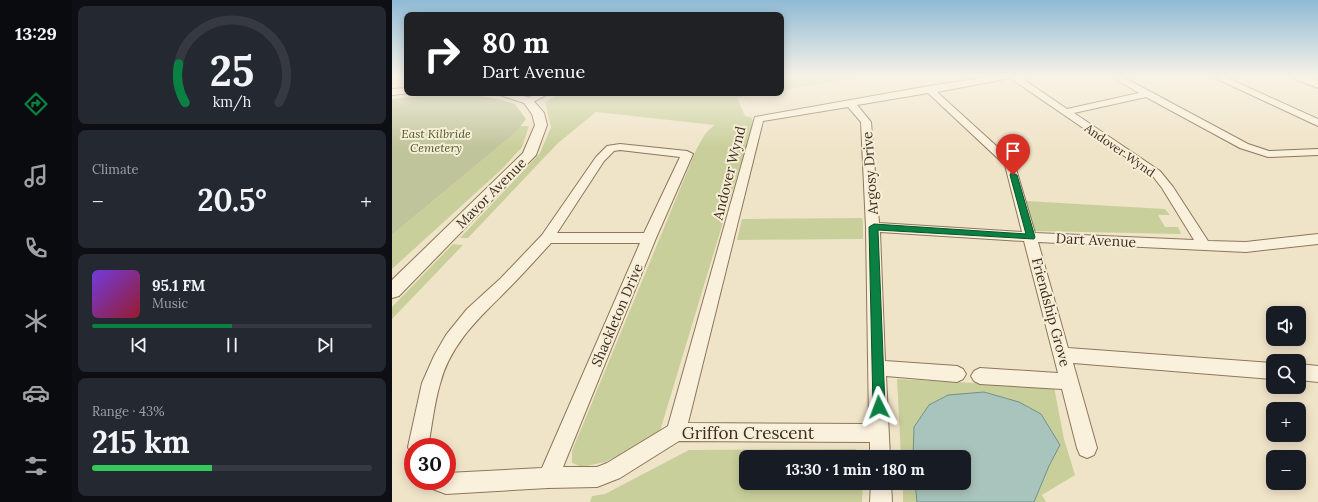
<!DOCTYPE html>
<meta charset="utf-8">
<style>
:root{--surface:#171b24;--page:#242831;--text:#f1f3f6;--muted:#9ea1a6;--line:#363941;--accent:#0b8043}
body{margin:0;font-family:Lora,serif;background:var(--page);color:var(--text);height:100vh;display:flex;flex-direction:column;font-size:15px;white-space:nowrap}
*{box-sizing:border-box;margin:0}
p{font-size:13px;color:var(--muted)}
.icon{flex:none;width:22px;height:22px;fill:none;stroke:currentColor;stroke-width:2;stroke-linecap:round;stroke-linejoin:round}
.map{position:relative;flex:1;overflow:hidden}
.side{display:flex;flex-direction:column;gap:6px;padding:6px;background:#0d0f14;width:320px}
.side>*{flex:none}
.hud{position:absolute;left:12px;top:12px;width:380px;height:84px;border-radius:8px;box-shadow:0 2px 10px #0003;background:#202124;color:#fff;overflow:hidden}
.controls{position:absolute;left:874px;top:306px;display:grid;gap:8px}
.controls a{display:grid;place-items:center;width:40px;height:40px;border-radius:8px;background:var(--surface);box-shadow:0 2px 10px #0003;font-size:20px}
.speed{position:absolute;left:12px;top:438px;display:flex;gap:8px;font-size:20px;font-weight:700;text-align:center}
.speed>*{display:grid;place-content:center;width:52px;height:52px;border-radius:50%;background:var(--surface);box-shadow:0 2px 10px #0003;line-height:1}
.speed .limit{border:6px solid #d22;background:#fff;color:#111}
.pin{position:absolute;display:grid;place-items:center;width:34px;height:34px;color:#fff;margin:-41px -17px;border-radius:50% 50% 50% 0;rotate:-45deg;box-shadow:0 0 4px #0007}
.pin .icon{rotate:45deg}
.me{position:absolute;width:44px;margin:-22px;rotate:357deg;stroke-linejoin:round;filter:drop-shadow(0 0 3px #0008)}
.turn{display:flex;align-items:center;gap:14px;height:84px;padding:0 12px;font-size:18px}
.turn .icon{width:52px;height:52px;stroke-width:2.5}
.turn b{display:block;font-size:28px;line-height:34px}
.big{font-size:30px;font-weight:700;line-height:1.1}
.side .tile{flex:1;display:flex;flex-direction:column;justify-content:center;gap:6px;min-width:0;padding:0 14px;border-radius:8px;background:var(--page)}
.side .dial{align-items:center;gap:0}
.dial svg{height:104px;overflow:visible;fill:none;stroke:var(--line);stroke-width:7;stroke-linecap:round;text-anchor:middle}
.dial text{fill:var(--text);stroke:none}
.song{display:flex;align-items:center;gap:12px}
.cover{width:48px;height:48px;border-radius:6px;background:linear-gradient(135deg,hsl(260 70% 55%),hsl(350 70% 35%))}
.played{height:4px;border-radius:2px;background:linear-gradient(90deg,var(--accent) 50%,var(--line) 50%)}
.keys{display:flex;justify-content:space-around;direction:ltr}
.heat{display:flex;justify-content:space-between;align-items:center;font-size:22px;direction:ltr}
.charge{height:6px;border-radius:3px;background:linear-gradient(90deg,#34c759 43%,var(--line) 0)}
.trip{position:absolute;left:347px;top:450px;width:232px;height:40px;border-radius:8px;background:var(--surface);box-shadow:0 2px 10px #0003;font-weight:700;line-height:40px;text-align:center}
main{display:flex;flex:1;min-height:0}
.dock{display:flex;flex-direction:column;width:72px;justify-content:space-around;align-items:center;background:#090b0e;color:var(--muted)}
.dock .icon{width:28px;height:28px}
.dock .selected{color:var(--accent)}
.dock b{font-size:18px;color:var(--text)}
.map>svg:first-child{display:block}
.green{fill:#c9cf9b}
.cemetery{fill:#bfc49a}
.water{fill:#a9c4bc;stroke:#6f938a}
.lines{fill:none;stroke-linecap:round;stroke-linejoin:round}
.minor-casing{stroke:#8d765c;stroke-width:2}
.tertiary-casing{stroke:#8d765c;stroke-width:2}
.minor{fill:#faf1dc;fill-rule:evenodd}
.tertiary{fill:#faf1dc;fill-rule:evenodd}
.route{fill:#0b8043;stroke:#07532c}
.labels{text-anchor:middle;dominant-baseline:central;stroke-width:4;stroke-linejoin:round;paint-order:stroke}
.far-park-label{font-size:12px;font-style:italic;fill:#4d5a26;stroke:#f7eed8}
.far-street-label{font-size:12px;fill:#3d2e20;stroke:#f7eed8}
.street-label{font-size:14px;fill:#3d2e20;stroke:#f7eed8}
.near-street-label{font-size:17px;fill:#3d2e20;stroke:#f7eed8}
</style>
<main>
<nav class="dock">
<b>13:29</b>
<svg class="icon selected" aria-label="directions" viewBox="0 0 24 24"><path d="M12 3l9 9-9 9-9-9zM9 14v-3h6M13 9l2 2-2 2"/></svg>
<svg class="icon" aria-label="music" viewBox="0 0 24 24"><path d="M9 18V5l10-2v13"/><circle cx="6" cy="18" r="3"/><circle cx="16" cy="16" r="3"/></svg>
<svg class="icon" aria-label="phone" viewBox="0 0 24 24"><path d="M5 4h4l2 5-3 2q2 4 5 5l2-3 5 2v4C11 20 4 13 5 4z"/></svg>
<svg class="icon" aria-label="climate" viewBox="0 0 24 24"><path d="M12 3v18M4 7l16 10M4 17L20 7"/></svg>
<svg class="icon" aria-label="car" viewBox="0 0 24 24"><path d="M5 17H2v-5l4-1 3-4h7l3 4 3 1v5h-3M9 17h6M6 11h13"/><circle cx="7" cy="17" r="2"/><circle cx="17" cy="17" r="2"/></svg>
<svg class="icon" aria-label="filters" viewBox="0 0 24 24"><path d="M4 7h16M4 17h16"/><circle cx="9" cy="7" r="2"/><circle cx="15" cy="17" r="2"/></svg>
</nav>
<section class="side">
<div class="tile dial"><svg viewBox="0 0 100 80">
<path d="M14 69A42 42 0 1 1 86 69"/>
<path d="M14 69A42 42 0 0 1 9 39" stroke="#0b8043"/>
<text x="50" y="56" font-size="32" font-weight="700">25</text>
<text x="50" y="72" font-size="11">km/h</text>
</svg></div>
<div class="tile"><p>Climate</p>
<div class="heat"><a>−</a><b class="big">20.5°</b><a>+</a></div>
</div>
<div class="tile">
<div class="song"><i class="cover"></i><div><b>95.1 FM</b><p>Music</p></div></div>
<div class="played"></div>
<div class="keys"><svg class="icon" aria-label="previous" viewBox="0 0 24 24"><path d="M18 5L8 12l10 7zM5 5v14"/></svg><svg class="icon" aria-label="pause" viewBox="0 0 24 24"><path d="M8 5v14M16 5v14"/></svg><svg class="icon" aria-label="next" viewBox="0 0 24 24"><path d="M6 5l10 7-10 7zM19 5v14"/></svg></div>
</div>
<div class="tile"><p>Range · 43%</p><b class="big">215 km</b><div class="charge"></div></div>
</section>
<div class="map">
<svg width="926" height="502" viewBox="0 0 926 502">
<rect width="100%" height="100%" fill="#f0e4c8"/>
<path class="green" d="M389 77H470L389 90Z
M168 93H373L345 98 353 116 360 118 361 123 268 431 245 447 213 462 190 467 180 463V451L304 150 313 134 322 125 204 112 166 143 76 238H68L148 153 159 127 153 102Z
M128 126H137L130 147 110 169 0 269V235L123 133Z
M634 201 773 209 778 215H766L773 227H786L789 234 643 231Z
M470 218 471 223V239L345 240 350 219Z
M61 244 71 245 0 319V307Z
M505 379 662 387 672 439 683 475 650 495 654 502H511V483H572V457H509Z
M464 449 469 457H354V483H471L470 502H198L200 496 213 494 297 450Z"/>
<path class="cemetery" d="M45 94 82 95 105 99 123 104 134 119 123 133 0 235V99Z"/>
<path class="water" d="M592 392 627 402 649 414 668 445 657 466 642 502H525L523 483H572V457H521L522 427 537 405 556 395Z"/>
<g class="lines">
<g class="minor-casing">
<path id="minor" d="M597 77H628L675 109 747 93 720 77H731L856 144 877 151 926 149V155L876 157 848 148 754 97 682 113 768 171 781 187 816 241 854 242 926 234V244L854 252 646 242 676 348 881 363V379L681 363 705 448 702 455 695 458 688 455 685 448 670 389 588 384 582 381 579 376 582 371 588 368 666 373 632 241 488 232 493 361 565 366 571 369 574 374 571 379 565 382 494 376 498 457H478V442L287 441 228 478 205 487 156 488 54 494 38 488 35 481H55V473L150 468 248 243H159C146 257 133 272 119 286 91 315 59 341 48 384 42 404 40 426 36 447H21V455L19 454 16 447 30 383 42 356 54 335 75 309 109 278 150 235 204 157 215 146 228 144 295 151 301 154 264 238 171 467H205L215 463 276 426 363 117 537 86ZM618 78 760 175 770 188 802 240 643 233 622 162 545 92ZM536 93 613 165 630 232 487 223 479 122 465 105ZM456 107 469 122 474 227 477 424 296 423 371 121ZM228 150 288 157 252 233H165L212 161 222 151Z
M821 77H833L926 119V126Z
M145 93H158L139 103 136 104 131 101Z
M907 364 926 366V382L907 380Z
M479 483H499L500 502H478Z"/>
</g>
<g class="tertiary-casing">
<path id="tertiary" d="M902 77H917L926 81V88L903 79Z
M15 88V93H19L0 95V89Z
M106 93H123L140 99 152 113 155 125 144 155 7 296 0 298V280L131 153 143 125 140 114 132 103 108 95Z"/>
</g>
<use href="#minor" class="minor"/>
<use href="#tertiary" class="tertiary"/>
</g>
<linearGradient id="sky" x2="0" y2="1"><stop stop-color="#8fbad6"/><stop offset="0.52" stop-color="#f8f3e6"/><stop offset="1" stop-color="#f8f3e6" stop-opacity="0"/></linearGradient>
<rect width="926" height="148" fill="url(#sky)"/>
<path class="route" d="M619 173H621L625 175 643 237 642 239 486 230 493 407 491 411 487 413 482 411 481 407 477 227 482 224 634 234 618 175Z"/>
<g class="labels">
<g class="far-park-label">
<text x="44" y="133">East Kilbride<tspan x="44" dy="14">Cemetery</tspan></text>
</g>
<g class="far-street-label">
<text transform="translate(728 150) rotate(35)">Andover Wynd</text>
</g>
<g class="street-label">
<text transform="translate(337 173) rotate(-76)">Andover Wynd</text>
<text transform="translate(478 173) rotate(-94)">Argosy Drive</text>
<text transform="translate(99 193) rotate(-45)">Mavor Avenue</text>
<text transform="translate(704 240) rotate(3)">Dart Avenue</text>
<text transform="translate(659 312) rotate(75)">Friendship Grove</text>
<text transform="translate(225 315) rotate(-67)">Shackleton Drive</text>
</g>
<g class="near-street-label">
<text x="356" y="433">Griffon Crescent</text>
</g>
</g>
</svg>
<div class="controls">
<a><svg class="icon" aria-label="sound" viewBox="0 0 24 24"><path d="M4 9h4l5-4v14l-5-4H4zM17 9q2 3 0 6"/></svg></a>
<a><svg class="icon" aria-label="search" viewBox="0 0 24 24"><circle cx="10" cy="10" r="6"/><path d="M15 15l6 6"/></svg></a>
<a>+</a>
<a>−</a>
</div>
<div class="speed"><div class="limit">30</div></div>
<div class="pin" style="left:621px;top:175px;background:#d93025"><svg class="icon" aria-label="arrive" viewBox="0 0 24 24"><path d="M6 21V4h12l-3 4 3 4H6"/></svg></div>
<svg class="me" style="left:487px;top:407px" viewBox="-20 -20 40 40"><path d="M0-17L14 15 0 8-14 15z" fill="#0b8043" stroke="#fff" stroke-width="4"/></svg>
<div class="trip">13:30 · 1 min · 180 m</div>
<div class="hud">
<div class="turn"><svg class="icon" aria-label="right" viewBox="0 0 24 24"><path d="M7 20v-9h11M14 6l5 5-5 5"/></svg><div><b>80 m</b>Dart Avenue</div></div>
</div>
</div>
</main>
